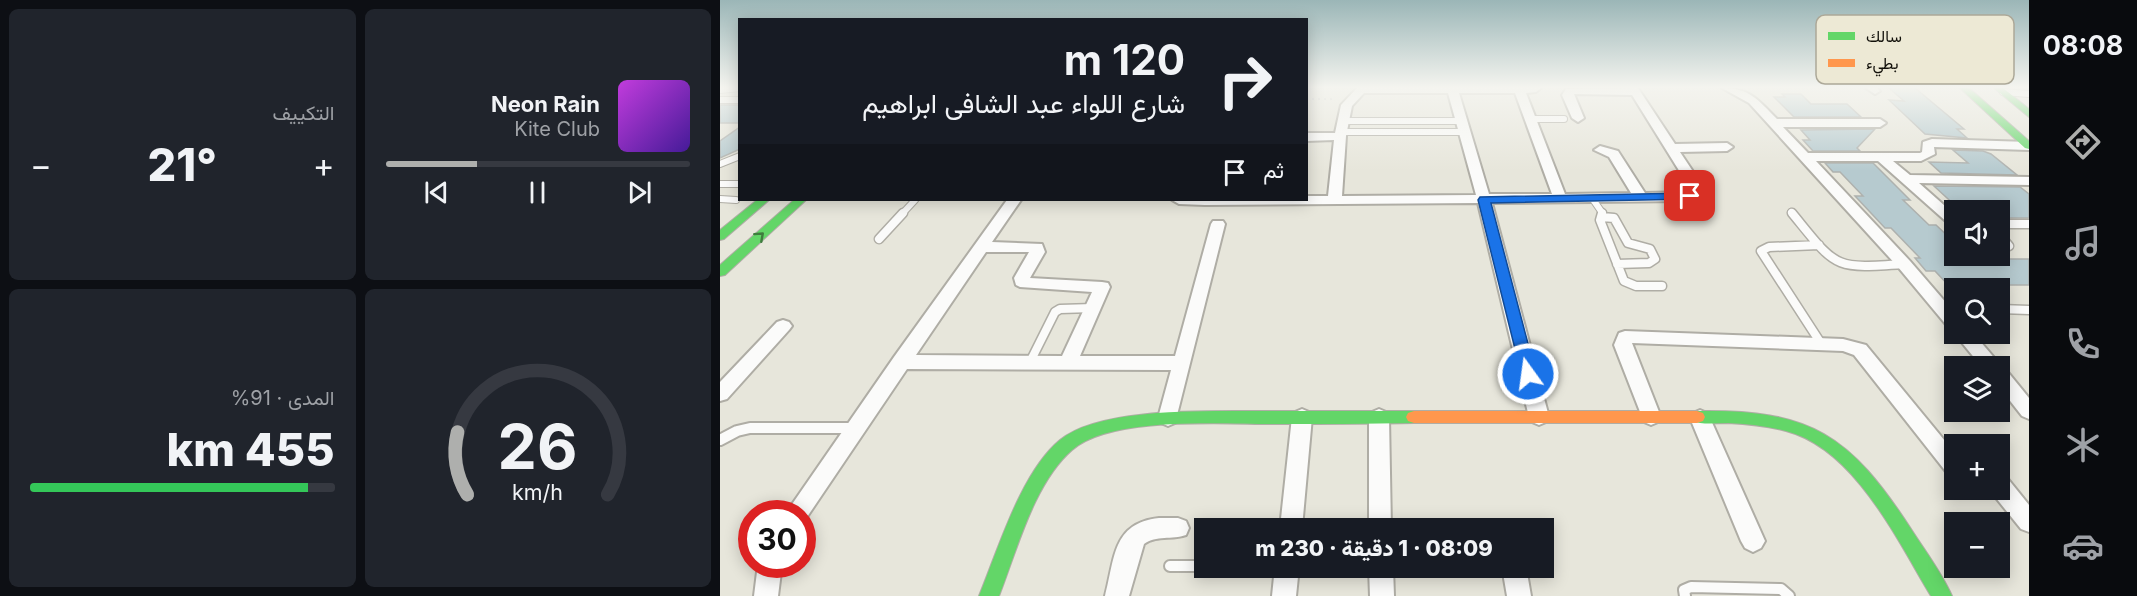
<!DOCTYPE html>
<html lang="ar">
<meta charset="utf-8">
<style>
:root{--surface:#171b24;--page:#20242c;--text:#f1f3f6;--muted:#9ea1a6;--line:#363941;--accent:#aeafad}
body{margin:0;font-family:Inter,Vazirmatn,sans-serif;background:var(--page);color:var(--text);direction:rtl;height:100vh;display:flex;flex-direction:column;font-size:22px;white-space:nowrap}
*{box-sizing:border-box;margin:0}
p{font-size:20px;color:var(--muted)}
.icon{flex:none;width:33px;height:33px;fill:none;stroke:currentColor;stroke-width:2;stroke-linecap:round;stroke-linejoin:round}
.map{position:relative;flex:1;overflow:hidden;direction:ltr}
.drawer{display:flex;flex-direction:column;gap:9px;padding:9px;background:#0d0f14;width:720px}
.drawer>*{flex:none}
.top-card{position:absolute;left:18px;top:18px;width:570px;height:183px;border-radius:0px;box-shadow:0 3px 15px #0003;direction:rtl;background:#171b24;color:var(--text);overflow:hidden}
.fabs{position:absolute;left:1224px;top:200px;display:grid;gap:12px}
.fabs a{display:grid;place-items:center;width:66px;height:66px;border-radius:0px;background:var(--surface);box-shadow:0 3px 15px #0003;font-size:30px}
.speed{position:absolute;left:18px;top:500px;display:flex;gap:12px;font-size:30px;font-weight:700;text-align:center}
.speed>*{display:grid;place-content:center;width:78px;height:78px;border-radius:50%;background:var(--surface);box-shadow:0 3px 15px #0003;line-height:1}
.speed .limit{border:9px solid #d22;background:#fff;color:#111}
.pin{position:absolute;display:grid;place-items:center;width:51px;height:51px;color:#fff;margin:-26px;border-radius:12px;box-shadow:0 3px 9px #0006}
.me{position:absolute;width:66px;margin:-33px;rotate:346deg;stroke-linejoin:round;filter:drop-shadow(0 0 4px #0008)}
.turn{display:flex;align-items:center;gap:21px;height:126px;padding:0 24px;font-size:27px}
.turn .icon{width:78px;height:78px;stroke-width:2.5}
.turn b{display:block;font-size:42px;line-height:51px}
.then{display:flex;align-items:center;height:57px;padding:0 24px;background:#0003;gap:12px;font-size:22px}
.big{font-size:45px;font-weight:800;line-height:1.1}
.drawer .tile{flex:1;display:flex;flex-direction:column;justify-content:center;gap:9px;min-width:0;padding:0 21px;border-radius:9px;background:var(--page)}
.drawer .dial{align-items:center;gap:0}
.dial svg{height:156px;overflow:visible;fill:none;stroke:var(--line);stroke-width:7;stroke-linecap:round;text-anchor:middle}
.dial text{fill:var(--text);stroke:none}
.song{display:flex;align-items:center;gap:18px}
.cover{width:72px;height:72px;border-radius:9px;background:linear-gradient(135deg,hsl(290 70% 55%),hsl(260 70% 35%))}
.played{height:6px;border-radius:3px;background:linear-gradient(90deg,var(--accent) 30%,var(--line) 30%)}
.keys{display:flex;justify-content:space-around;direction:ltr}
.heat{display:flex;justify-content:space-between;align-items:center;font-size:33px;direction:ltr}
.charge{height:9px;border-radius:4px;background:linear-gradient(90deg,#34c759 91%,var(--line) 0)}
.drawer .tiles{flex:1;display:grid;gap:9px;grid-template-columns:repeat(2,1fr)}
.trip{position:absolute;left:474px;top:518px;width:360px;height:60px;border-radius:0px;background:var(--surface);box-shadow:0 3px 15px #0003;font-weight:800;line-height:60px;text-align:center;direction:rtl}
main{display:flex;flex:1;min-height:0}
.dock{display:flex;flex-direction:column;width:108px;justify-content:space-around;align-items:center;background:#090b0e;color:var(--muted)}
.dock .icon{width:42px;height:42px}
.dock .active{color:var(--accent)}
.dock b{font-size:27px;color:var(--text)}
.map>svg:first-child{display:block}
.building{fill:#b6cacf;stroke:#aeb1ae;stroke-width:1.5}
.lines{fill:none;stroke-linecap:round;stroke-linejoin:round}
.lane-far2-casing{stroke:#afada5;stroke-width:8}
.lane-far1-casing{stroke:#afada5;stroke-width:11}
.lane-casing{stroke:#afada5;stroke-width:14}
.street-casing{stroke:#afada5;stroke-width:4}
.fast-casing{stroke:#afada5;stroke-width:2}
.slow-casing{stroke:#afada5;stroke-width:2}
.path{stroke:#c8c8c4;stroke-width:2;stroke-dasharray:2 4;stroke-linecap:butt}
.lane-far2{stroke:#fbfbfa;stroke-width:6}
.lane-far1{stroke:#fbfbfa;stroke-width:8}
.lane{stroke:#fbfbfa;stroke-width:10}
.street{fill:#fbfbfa;fill-rule:evenodd}
.fast{fill:#63d668;fill-rule:evenodd}
.slow{fill:#ff974d;fill-rule:evenodd}
.oneway{stroke:#3f7d3e}
.route{fill:#1a73e8;stroke:#114b97;stroke-width:1.5}
.key{fill:#ede9d5;stroke:#aca898;stroke-width:1.5}
.key-label{font-size:16px;fill:#13110b}
</style>
<main>
<nav class="dock">
<b>08:08</b>
<svg class="icon active" aria-label="directions" viewBox="0 0 24 24"><path d="M12 3l9 9-9 9-9-9zM9 14v-3h6M13 9l2 2-2 2"/></svg>
<svg class="icon" aria-label="music" viewBox="0 0 24 24"><path d="M9 18V5l10-2v13"/><circle cx="6" cy="18" r="3"/><circle cx="16" cy="16" r="3"/></svg>
<svg class="icon" aria-label="phone" viewBox="0 0 24 24"><path d="M5 4h4l2 5-3 2q2 4 5 5l2-3 5 2v4C11 20 4 13 5 4z"/></svg>
<svg class="icon" aria-label="climate" viewBox="0 0 24 24"><path d="M12 3v18M4 7l16 10M4 17L20 7"/></svg>
<svg class="icon" aria-label="car" viewBox="0 0 24 24"><path d="M5 17H2v-5l4-1 3-4h7l3 4 3 1v5h-3M9 17h6M6 11h13"/><circle cx="7" cy="17" r="2"/><circle cx="17" cy="17" r="2"/></svg>
</nav>
<div class="map">
<svg width="1309" height="596" viewBox="0 0 1309 596">
<rect width="100%" height="100%" fill="#e7e6db"/>
<path class="building" d="M1169 88H1195L1244 129H1237L1247 138 1205 134 1169 100 1184 101Z
M1062 94H1081L1091 104H1127L1141 117H1074L1054 97H1065Z
M0 105H20V123H0Z
M20 127V149L0 158V141Z
M1155 129 1137 148 1140 151H1093L1083 140H1090L1081 130Z
M1233 150 1263 151 1271 154 1297 175 1221 173 1209 162 1248 163Z
M1105 163H1153L1190 200H1183L1209 225H1216L1234 242V255H1281L1285 259H1309V285H1253L1256 288H1231L1215 271H1206L1195 258H1200L1171 228H1165L1135 196H1143L1120 172H1113Z
M1214 186 1300 187 1309 194V218H1282L1280 210 1239 209Z"/>
<g class="lines">
<g class="lane-far2-casing">
<path id="lane-far2" d="M0 90 20 88
M1283 92 1309 94
M0 100H20
M810 119H844
M624 121H741
M622 132H744
M0 164 20 156
M0 184H20
M872 198 883 214
M0 199 16 200
M1071 212 1073 214
M182 214 195 200"/>
</g>
<g class="lane-far1-casing">
<path id="lane-far1" d="M882 213 880 220 904 281 916 286H942
M1072 213C1117 268 1112 269 1184 264
M882 217 894 218 908 243 930 249 935 259 929 263 897 264
M1280 224H1309
M1280 235 1289 246H1280
M159 239 183 213
M1099 245 1049 247 1041 251 1102 345
M1280 309 1309 310
M309 364 335 312 340 309 373 308"/>
</g>
<g class="lane-casing">
<path id="lane" d="M0 440 17 431 30 428H134
M450 566H484
M515 567 566 568
M965 596 964 590 971 587 1061 589 1069 596"/>
</g>
<g class="street-casing">
<path id="street" d="M637 88H821L816 92 806 93 845 194 911 193 889 157 874 150 880 146 898 151 925 193 969 192 968 185 912 95 854 94 864 118 858 122 852 118 842 95 846 89 918 88 955 144 1007 143 1013 147 1007 151 960 152 982 185 983 194 981 197 964 201 772 203 829 417 826 422 819 425 812 422 809 417 758 203 485 205 459 204 452 200H586V196H608L614 140 586 141V133H615L621 105ZM644 93H728L756 195 622 196 626 136 632 106ZM739 93H795L832 194H769Z
M1002 88C1030 88 1038 100 1057 119H1160L1166 123 1160 127H1063L1088 153H1200L1202 152 1203 142 1212 139 1309 142V150L1214 147 1215 154 1201 161H1173L1190 175 1309 177V185L1199 183 1234 214V225L1229 224 1158 161H1096L1190 261 1234 312V329L1228 327 1178 267 1029 103Z
M1146 88H1157L1160 91 1155 94Z
M287 200H301L272 242 322 244 325 252 310 278 382 282 388 283 390 287 360 356H455L491 224 493 221H503L505 224 455 423 448 426 441 423 438 418 451 370 187 369 85 520 82 521V513H66L174 357ZM266 252H309L294 278 296 285 300 287 372 292 342 356 196 355Z
M63 320 69 322 72 326 69 330 7 399 0 401V382L57 322Z
M905 331 1123 339 1146 345 1234 452V476L1227 473 1134 355 1123 351 912 343 941 417 938 422 931 425 924 422 894 345 899 333Z
M1234 333H1253L1277 361 1280 366V367L1261 366Z
M1280 369 1287 371 1309 398V419L1302 416 1280 388Z
M582 409 589 412 592 417 582 528H560L572 417 575 412Z
M659 409 666 412 669 417 671 528H649V417L652 412Z
M980 410 987 413 990 418 1045 541 1041 548 1033 552 1025 548 1021 541 970 418 973 413Z
M1280 477 1288 479 1309 505V532L1301 529 1272 493 1271 489H1280Z
M439 518H458L466 521 469 528 466 535C452 540 436 535 424 544L409 596H385C395 559 392 523 439 518Z
M38 564H62L58 596H34Z
M555 567H579L576 596H552Z
M649 567H673L674 596H650Z
M782 567H806L811 596H787Z"/>
</g>
<g class="fast-casing">
<path id="fast" d="M1240 88H1249L1309 141V149L1305 148Z
M1274 88H1283L1309 109V117Z
M37 200H49L4 239 0 240V230Z
M74 200H86L5 275 0 276V265Z
M694 411 700 413 702 417 700 421 694 423C647 424 600 424 552 424 502 424 390 416 352 450 314 483 297 550 279 596H259C278 550 301 472 340 440 383 405 499 412 553 411 600 411 647 411 694 411Z
M977 411C1091 409 1130 435 1191 529 1205 551 1222 573 1232 596H1211C1177 540 1135 449 1066 431 1047 426 1027 424 1008 423 996 423 983 425 971 421L969 417 971 413Z"/>
</g>
<g class="slow-casing">
<path id="slow" d="M694 411H977L983 413 985 417 983 421 977 423H694L688 421 686 417 688 413Z"/>
</g>
<path class="path" d="M586 99H616"/>
<use href="#lane-far2" class="lane-far2"/>
<use href="#lane-far1" class="lane-far1"/>
<use href="#lane" class="lane"/>
<use href="#street" class="street"/>
<use href="#fast" class="fast"/>
<use href="#slow" class="slow"/>
</g>
<defs><path id="oneway-chevron" d="M-2-3.5L2.5 0L-2 3.5" fill="none" stroke-width="1.6" stroke-linecap="round" stroke-linejoin="round" transform="scale(1.5)"/></defs>
<use class="oneway" href="#oneway-chevron" transform="translate(40 236) rotate(-42)"/>
<linearGradient id="sky" x2="0" y2="1"><stop stop-color="#9bb6b7"/><stop offset="0.51" stop-color="#f4f4ef"/><stop offset="1" stop-color="#f4f4ef" stop-opacity="0"/></linearGradient>
<rect width="1309" height="171" fill="url(#sky)"/>
<path class="route" d="M970 193 975 194V199L771 203 816 374 813 377H802L758 200 760 197Z"/>
<rect x="1096" y="15" width="198" height="69" rx="9" class="key"/>
<rect x="1108" y="32" width="27" height="8" fill="#63d668"/>
<rect x="1108" y="59" width="27" height="8" fill="#ff974d"/>
<g class="key-label">
<text x="1146" y="42">سالك</text>
<text x="1146" y="69">بطيء</text>
</g>
</svg>
<div class="fabs">
<a><svg class="icon" aria-label="sound" viewBox="0 0 24 24"><path d="M4 9h4l5-4v14l-5-4H4zM17 9q2 3 0 6"/></svg></a>
<a><svg class="icon" aria-label="search" viewBox="0 0 24 24"><circle cx="10" cy="10" r="6"/><path d="M15 15l6 6"/></svg></a>
<a><svg class="icon" aria-label="layers" viewBox="0 0 24 24"><path d="M12 4l9 5-9 5-9-5zM3 14l9 5 9-5"/></svg></a>
<a>+</a>
<a>−</a>
</div>
<div class="speed"><div class="limit">30</div></div>
<div class="pin" style="left:970px;top:196px;background:#d93025"><svg class="icon" aria-label="arrive" viewBox="0 0 24 24"><path d="M6 21V4h12l-3 4 3 4H6"/></svg></div>
<svg class="me" style="left:808px;top:374px" viewBox="-20 -20 40 40"><circle r="17" fill="#1a73e8" stroke="#fff" stroke-width="3"/><path d="M0-11L8 9 0 5-8 9z" fill="#fff"/></svg>
<div class="trip">08:09 · 1 دقيقة · 230 m</div>
<div class="top-card">
<div class="turn"><svg class="icon" aria-label="right" viewBox="0 0 24 24"><path d="M7 20v-9h11M14 6l5 5-5 5"/></svg><div><b>120 m</b>شارع اللواء عبد الشافى ابراهيم</div></div>
<div class="then">ثم<svg class="icon" aria-label="arrive" viewBox="0 0 24 24"><path d="M6 21V4h12l-3 4 3 4H6"/></svg></div>
</div>
</div>
<section class="drawer">
<div class="tiles">
<div class="tile">
<div class="song"><i class="cover"></i><div><b>Neon Rain</b><p>Kite Club</p></div></div>
<div class="played"></div>
<div class="keys"><svg class="icon" aria-label="previous" viewBox="0 0 24 24"><path d="M18 5L8 12l10 7zM5 5v14"/></svg><svg class="icon" aria-label="pause" viewBox="0 0 24 24"><path d="M8 5v14M16 5v14"/></svg><svg class="icon" aria-label="next" viewBox="0 0 24 24"><path d="M6 5l10 7-10 7zM19 5v14"/></svg></div>
</div>
<div class="tile"><p>التكييف</p>
<div class="heat"><a>−</a><b class="big">21°</b><a>+</a></div>
</div>
<div class="tile dial"><svg viewBox="0 0 100 80">
<path d="M14 69A42 42 0 1 1 86 69"/>
<path d="M14 69A42 42 0 0 1 9 37" stroke="#aeafad"/>
<text x="50" y="56" font-size="32" font-weight="700">26</text>
<text x="50" y="72" font-size="11">km/h</text>
</svg></div>
<div class="tile"><p>المدى · 91%</p><b class="big">455 km</b><div class="charge"></div></div>
</div>
</section>
</main>
